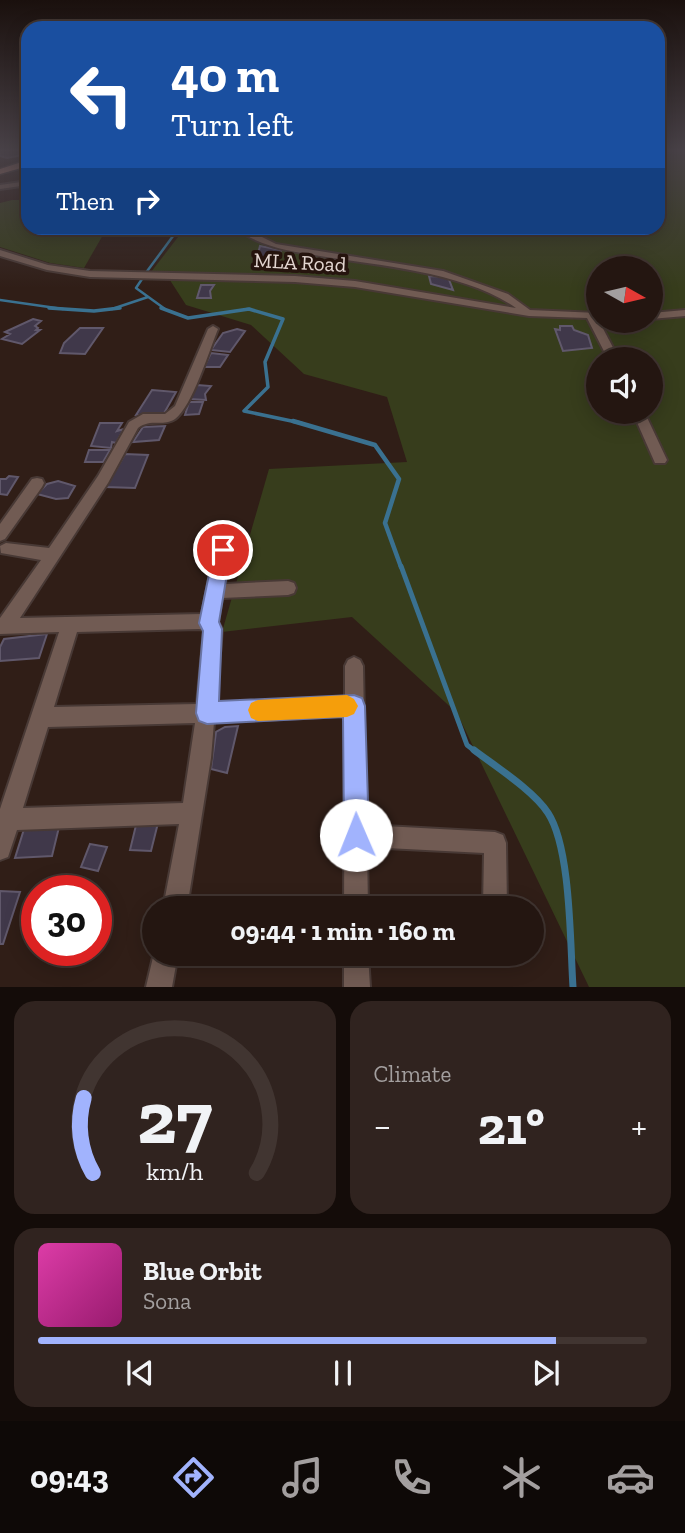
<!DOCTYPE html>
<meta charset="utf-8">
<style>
:root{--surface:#241611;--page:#30231f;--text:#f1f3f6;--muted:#a39f9f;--line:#413531;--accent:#a1b3fd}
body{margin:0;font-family:"Zilla Slab",serif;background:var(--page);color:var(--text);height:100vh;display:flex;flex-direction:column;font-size:26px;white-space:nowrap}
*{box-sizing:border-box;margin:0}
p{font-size:23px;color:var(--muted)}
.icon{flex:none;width:38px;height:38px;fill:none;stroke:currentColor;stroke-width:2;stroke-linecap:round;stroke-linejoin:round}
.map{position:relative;height:987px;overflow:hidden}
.drawer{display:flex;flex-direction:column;gap:14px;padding:14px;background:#140c09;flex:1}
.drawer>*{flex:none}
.guide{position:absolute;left:21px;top:21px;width:644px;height:214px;border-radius:21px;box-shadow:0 4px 18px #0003,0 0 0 2px var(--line);background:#1a4fa0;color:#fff;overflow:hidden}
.needle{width:46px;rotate:98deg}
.fabs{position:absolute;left:586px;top:256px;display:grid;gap:14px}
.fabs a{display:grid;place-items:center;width:77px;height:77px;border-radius:50%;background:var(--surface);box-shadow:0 4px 18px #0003,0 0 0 2px var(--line);font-size:35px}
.speed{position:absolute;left:21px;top:875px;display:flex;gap:14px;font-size:35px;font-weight:700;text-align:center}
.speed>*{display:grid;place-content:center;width:91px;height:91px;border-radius:50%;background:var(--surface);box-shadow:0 4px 18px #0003,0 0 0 2px var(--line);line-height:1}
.speed .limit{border:10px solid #d22;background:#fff;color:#111}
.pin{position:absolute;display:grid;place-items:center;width:60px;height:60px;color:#fff;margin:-30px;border:4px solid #fff;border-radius:50%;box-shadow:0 2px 7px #0007}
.me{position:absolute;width:77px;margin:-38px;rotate:359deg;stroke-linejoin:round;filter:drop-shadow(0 0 5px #0008)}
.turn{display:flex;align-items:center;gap:24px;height:147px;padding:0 35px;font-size:32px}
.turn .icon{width:91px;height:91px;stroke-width:2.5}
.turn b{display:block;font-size:49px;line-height:60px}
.then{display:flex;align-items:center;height:66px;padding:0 35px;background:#0003;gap:14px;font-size:26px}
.big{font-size:52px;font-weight:700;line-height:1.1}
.drawer .card{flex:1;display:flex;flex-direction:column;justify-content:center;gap:10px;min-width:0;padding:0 24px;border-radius:21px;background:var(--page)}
.drawer .dial{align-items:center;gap:0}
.dial svg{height:182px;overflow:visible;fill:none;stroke:var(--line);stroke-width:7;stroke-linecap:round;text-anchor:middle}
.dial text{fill:var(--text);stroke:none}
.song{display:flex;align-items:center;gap:21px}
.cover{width:84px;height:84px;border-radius:10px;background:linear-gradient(135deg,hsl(320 70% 55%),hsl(320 70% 35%))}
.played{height:7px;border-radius:4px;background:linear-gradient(90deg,var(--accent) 85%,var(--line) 85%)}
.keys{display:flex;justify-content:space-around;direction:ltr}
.heat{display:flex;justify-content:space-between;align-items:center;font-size:38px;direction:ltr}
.drawer .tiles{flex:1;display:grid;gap:14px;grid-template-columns:1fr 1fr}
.card:last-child{grid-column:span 2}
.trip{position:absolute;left:142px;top:896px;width:402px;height:70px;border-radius:35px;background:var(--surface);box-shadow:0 4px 18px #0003,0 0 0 2px var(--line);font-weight:700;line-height:70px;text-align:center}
.tab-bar{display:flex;height:112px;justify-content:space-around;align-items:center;background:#0e0907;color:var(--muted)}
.tab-bar .icon{width:49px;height:49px}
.tab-bar .active{color:var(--accent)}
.tab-bar b{font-size:32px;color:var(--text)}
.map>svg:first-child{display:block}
.green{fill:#373d1c;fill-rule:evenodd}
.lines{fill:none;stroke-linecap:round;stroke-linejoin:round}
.stream-far4{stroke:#3a7190;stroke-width:2.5}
.stream-far3{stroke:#3a7190;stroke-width:3.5}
.stream-far2{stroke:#3a7190;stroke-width:4.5}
.stream-far1{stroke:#3a7190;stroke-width:5}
.stream{stroke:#3a7190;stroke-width:7}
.building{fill:#40384a;stroke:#60586b;stroke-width:2}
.minor-casing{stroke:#483935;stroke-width:4}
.major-casing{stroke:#483935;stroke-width:3}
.minor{fill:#715b53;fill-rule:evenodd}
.major{fill:#c08675;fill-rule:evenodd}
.route{fill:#a1b3fd;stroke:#6974a4;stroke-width:2}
.slow{fill:#f59e0b}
.labels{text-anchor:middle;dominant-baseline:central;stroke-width:7;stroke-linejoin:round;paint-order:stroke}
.far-street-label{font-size:21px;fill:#e4d7d2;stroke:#26140e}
</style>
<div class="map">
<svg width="685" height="987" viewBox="0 0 685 987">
<rect width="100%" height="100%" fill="#301e17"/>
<path class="green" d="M658 150H685V987H589L457 713 352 617 222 632 269 469 407 462 387 397 304 374 251 325 186 305 166 274 151 272 185 228H658ZM598 268H651V320H598ZM598 359H651V411H598Z
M12 200H28V228H107L84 268 50 263 0 247V203Z"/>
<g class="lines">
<path class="stream-far4" d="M145 274 179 228
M142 279 136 288 165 309
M0 300 63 309
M112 309 148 297
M247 309H250"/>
<path class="stream-far3" d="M49 308 94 311 120 308
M161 308 188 318 249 309 283 319 265 362 268 387 244 411 301 423"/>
<path class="stream-far2" d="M293 421 375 445 399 479 385 523 401 567"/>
<path class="stream-far1" d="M401 566 467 745 476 752"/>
<path class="stream" d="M474 750C495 766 534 791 548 813 571 848 570 943 573 987"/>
</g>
<path class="building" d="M0 150H28V154L7 158 0 156Z
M110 228H134L124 233 105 232Z
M260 246 281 250 278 261H256Z
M429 276 448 277 453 290 431 284Z
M201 285H214L210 291 211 298H197Z
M33 319 41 321 35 326 38 328 36 330H40L22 344 2 339 10 334 5 332Z
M560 326H572L574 330 588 335 592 348 563 351 555 329 560 330Z
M80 328H103L85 354 60 353 64 343Z
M237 329 245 331 230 352 211 350 223 333Z
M211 353 228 355 220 367H204Z
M197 385 211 386 205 394 206 400 189 399Z
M152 390 176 392 163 415H136Z
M189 402H203L199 414 185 415Z
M100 423H122L117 431 124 429 116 443 112 442 111 448 91 446Z
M165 426 159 440 133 442 143 427Z
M89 450H110L103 462H85Z
M125 454 148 455 135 488 106 487Z
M9 476 18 477 7 495 0 494V479H6Z
M58 481 75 486 68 498 56 499 37 494 47 484Z
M47 634 39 658 0 661V647L4 639Z
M238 726 227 773 211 769 216 732 225 727Z
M137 821 158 823 151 851 130 850Z
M60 823 52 856 15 858 25 826Z
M90 844 107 847 98 871 81 867Z
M0 891 20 892 3 944H0Z"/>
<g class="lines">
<g class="minor-casing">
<path id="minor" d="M28 181V185L0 189V185Z
M235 228H244L276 244 443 271 508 294 530 310 598 313V319L619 359H608L587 318 529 316 355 287 295 282 90 277 47 270 0 256V250L48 265 90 271 295 276 355 281 516 308C465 272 381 266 320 256 290 251 260 247 235 228Z
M685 310V316L651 319V313Z
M213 326 218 329C209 351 192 407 175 419 163 427 151 418 138 428L108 483 20 618 202 614 215 549 218 545 223 543 228 545 231 549 225 584 288 581 294 583 296 588 294 593 288 595 222 598 218 622 222 629 216 703 345 697V666L348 660 354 657 360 660 363 666 366 825 495 832 503 835 506 843 507 908H483L484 853 367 847 368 908H344L345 716 214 722 211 758 187 908H163L179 824 17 830 8 857 0 860V809L59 632 0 634V618L41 560 1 553 0 546 6 543 49 548 98 476 129 422 143 414H165L175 406 208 329ZM199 629 204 630 197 704 54 707 77 632ZM195 723 183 803 23 808 48 727Z
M632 411H644L667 460 665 463H655Z
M37 478 42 479 44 483 42 487 5 539 0 541V524L32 479Z
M154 953 178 954 172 987H146Z
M344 954H368L370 987H344Z"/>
</g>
<g class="major-casing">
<path id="major" d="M25 161H28V166L0 174V169Z"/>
</g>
<use href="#minor" class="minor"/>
<use href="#major" class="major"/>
</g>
<linearGradient id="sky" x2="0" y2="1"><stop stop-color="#1a100d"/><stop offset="0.52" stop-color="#484147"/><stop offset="1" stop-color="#484147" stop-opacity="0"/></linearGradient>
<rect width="685" height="288" fill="url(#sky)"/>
<path class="route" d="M223 542 229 544 231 550 219 622 222 629 219 701 354 695 362 698 365 706 369 835 365 844 356 847 348 844 344 835 343 717 207 724 199 721 196 713 203 631 199 623 214 550 216 544Z"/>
<path class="slow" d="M347 695 354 699 358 706 354 714 347 717 258 721 251 718 248 710 251 703 258 700Z"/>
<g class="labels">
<g class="far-street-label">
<text transform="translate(300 262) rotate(3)">MLA Road</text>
</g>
</g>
</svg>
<div class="fabs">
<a><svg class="needle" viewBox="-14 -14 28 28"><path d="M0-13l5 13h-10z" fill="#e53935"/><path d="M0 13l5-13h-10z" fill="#a39f9f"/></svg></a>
<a><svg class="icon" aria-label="sound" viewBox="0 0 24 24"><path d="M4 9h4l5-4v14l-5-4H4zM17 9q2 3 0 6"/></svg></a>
</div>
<div class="speed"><div class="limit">30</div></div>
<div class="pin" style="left:223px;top:550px;background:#d93025"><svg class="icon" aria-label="arrive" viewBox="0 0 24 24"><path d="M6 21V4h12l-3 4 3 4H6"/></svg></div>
<svg class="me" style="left:356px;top:835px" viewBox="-20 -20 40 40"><circle r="19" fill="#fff"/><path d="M0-13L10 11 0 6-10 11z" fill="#a1b3fd"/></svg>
<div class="trip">09:44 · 1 min · 160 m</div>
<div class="guide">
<div class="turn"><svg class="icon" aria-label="left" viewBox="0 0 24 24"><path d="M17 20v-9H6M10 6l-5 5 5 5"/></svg><div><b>40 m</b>Turn left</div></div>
<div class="then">Then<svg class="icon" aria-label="right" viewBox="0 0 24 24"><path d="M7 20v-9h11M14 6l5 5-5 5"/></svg></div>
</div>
</div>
<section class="drawer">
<div class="tiles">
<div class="card dial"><svg viewBox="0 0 100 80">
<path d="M14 69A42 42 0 1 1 86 69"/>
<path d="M14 69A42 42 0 0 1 10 36" stroke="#a1b3fd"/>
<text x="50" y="56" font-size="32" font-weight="700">27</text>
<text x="50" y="72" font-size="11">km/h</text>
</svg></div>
<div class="card"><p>Climate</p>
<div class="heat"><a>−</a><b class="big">21°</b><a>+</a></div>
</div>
<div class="card">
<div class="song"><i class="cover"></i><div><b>Blue Orbit</b><p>Sona</p></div></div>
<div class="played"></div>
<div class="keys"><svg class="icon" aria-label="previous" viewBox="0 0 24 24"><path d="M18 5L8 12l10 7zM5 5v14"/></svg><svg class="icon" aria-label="pause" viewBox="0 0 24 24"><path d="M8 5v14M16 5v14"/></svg><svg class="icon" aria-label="next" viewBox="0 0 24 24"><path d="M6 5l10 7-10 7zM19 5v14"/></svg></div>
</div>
</div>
</section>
<nav class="tab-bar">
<b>09:43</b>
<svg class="icon active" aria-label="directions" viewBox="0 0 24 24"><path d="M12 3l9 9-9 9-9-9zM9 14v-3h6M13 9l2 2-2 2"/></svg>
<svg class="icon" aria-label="music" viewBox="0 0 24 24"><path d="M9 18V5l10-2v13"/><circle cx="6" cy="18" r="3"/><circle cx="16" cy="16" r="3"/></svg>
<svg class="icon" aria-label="phone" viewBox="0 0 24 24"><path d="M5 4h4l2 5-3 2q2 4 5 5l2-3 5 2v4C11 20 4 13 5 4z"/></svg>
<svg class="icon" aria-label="climate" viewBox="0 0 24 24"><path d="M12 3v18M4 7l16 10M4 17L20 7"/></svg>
<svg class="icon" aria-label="car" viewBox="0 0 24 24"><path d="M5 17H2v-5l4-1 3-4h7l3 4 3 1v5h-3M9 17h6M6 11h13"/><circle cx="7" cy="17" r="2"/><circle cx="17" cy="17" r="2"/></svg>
</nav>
